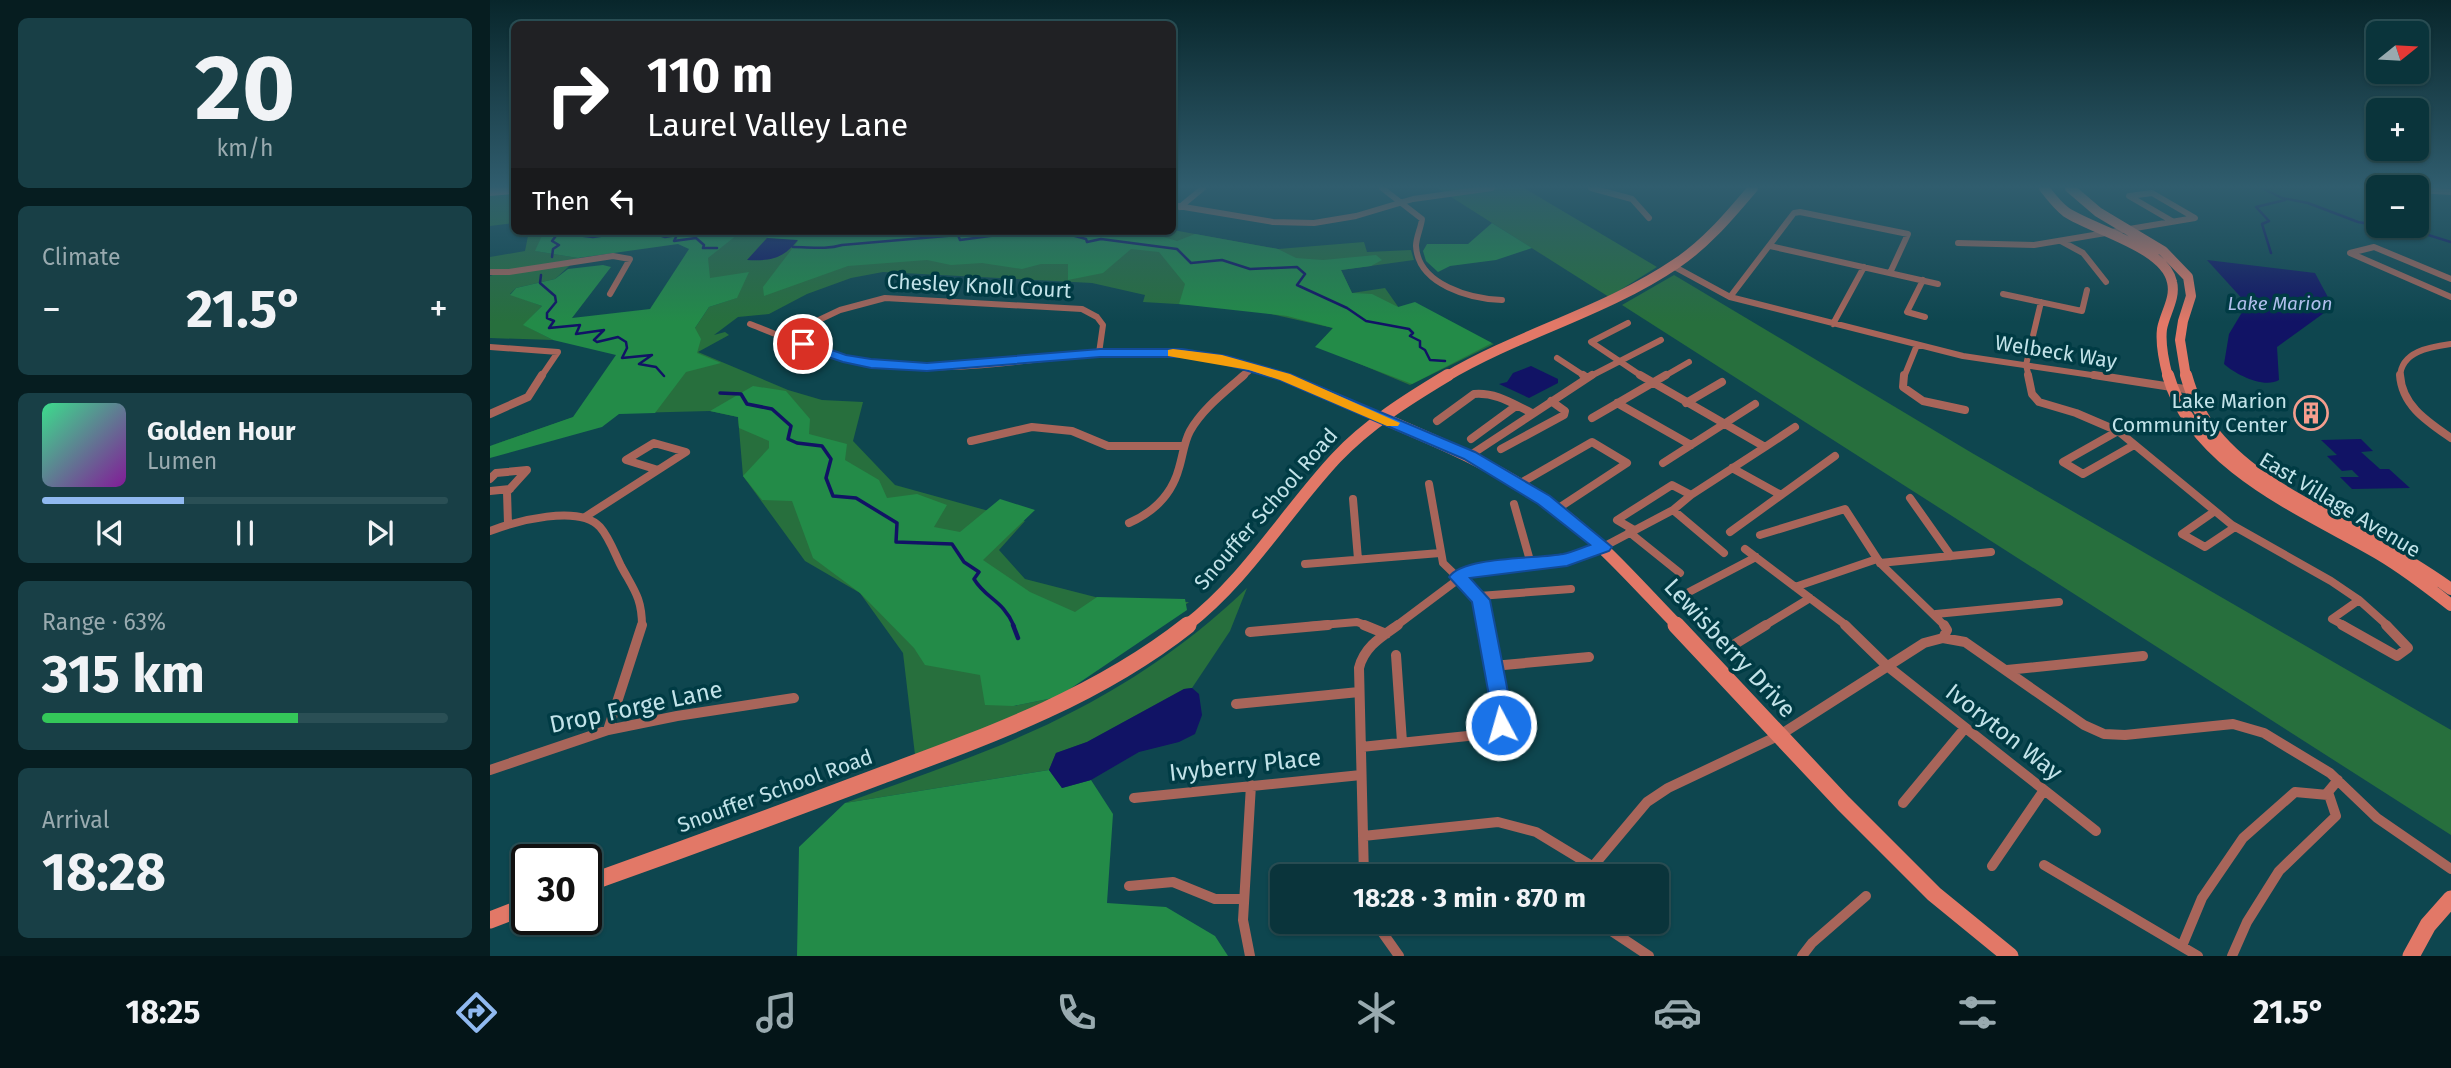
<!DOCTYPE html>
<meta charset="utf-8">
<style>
:root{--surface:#0a343b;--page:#183f46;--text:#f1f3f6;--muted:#99aaaf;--line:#2a4f55;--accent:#90b9f0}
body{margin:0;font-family:"Fira Sans",sans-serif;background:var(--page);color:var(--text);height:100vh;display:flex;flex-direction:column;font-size:26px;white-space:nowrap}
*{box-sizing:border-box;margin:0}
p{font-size:23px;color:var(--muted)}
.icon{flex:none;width:38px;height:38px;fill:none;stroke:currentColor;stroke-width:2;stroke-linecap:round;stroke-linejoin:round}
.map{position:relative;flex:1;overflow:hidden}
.drawer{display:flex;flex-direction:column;gap:18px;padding:18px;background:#061d20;width:490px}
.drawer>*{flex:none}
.guide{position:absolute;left:21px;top:21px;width:665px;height:214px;border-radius:10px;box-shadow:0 2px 5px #0004,0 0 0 2px var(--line);background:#202124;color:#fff;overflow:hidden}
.needle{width:46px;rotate:72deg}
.tools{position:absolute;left:1876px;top:21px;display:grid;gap:14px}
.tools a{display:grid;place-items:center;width:63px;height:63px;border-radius:10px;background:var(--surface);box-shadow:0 2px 5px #0004,0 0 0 2px var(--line);font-size:35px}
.speed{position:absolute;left:21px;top:844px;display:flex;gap:14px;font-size:35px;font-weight:700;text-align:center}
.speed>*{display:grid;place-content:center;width:91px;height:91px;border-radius:50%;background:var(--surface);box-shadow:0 2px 5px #0004,0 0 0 2px var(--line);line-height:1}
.speed .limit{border:4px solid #111;border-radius:10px;background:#fff;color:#111}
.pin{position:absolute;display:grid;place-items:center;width:60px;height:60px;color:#fff;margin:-30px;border:4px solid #fff;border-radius:50%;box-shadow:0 2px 7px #0007}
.me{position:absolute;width:77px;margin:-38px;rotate:354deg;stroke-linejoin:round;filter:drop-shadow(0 0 5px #0008)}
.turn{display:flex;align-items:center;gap:24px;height:147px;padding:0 21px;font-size:32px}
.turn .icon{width:91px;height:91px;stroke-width:2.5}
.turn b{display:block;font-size:49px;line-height:60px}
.then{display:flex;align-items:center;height:66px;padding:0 21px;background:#0003;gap:14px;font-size:26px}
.big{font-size:52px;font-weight:700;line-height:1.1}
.drawer .tile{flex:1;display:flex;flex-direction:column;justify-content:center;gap:10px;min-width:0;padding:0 24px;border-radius:10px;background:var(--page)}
.drawer .dial{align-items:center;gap:0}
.dial b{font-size:91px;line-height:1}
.song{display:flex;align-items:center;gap:21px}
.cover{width:84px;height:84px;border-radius:10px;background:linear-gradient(135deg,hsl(150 70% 55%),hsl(290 70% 35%))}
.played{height:7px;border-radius:4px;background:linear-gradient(90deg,var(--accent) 35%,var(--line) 35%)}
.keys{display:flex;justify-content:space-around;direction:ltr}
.heat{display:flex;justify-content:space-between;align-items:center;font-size:38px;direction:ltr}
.charge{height:10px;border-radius:5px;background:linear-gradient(90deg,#34c759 63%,var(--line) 0)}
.trip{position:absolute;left:780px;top:864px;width:399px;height:70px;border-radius:10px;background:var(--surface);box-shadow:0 2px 5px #0004,0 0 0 2px var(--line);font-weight:700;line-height:70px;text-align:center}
.tab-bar{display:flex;height:112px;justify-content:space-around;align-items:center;background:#041518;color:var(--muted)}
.tab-bar .icon{width:49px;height:49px}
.tab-bar .on{color:var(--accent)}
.tab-bar b{font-size:32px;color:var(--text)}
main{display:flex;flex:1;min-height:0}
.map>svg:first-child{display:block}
.green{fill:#276f3d;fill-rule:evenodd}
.forest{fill:#238b48}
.water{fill:#111365}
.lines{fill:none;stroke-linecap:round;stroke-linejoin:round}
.stream-far2{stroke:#111365;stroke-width:2.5}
.stream-far1{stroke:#111365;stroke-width:3.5}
.stream{stroke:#111365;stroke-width:4.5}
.street-far2{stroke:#a8655a;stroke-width:6}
.street-far1{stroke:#a8655a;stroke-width:8}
.street{stroke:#a8655a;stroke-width:10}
.secondary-far2{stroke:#e27867;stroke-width:10}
.secondary-far1{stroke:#e27867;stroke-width:12}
.secondary{stroke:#e27867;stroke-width:17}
.route{fill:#1a73e8;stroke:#114b97;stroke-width:2}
.slow{fill:#f59e0b}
.labels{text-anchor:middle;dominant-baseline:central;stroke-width:7;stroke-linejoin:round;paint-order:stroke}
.far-water-label{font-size:19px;font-style:italic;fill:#b0bfed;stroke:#003b44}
.street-label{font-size:21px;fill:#c2e3e9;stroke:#003b44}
.poi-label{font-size:21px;fill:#c2e3e9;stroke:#003b44;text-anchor:end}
.near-street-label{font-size:24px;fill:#c2e3e9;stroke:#003b44}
</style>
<main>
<section class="drawer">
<div class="tile dial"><b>20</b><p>km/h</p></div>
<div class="tile"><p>Climate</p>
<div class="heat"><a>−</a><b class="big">21.5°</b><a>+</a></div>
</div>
<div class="tile">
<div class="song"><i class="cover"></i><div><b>Golden Hour</b><p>Lumen</p></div></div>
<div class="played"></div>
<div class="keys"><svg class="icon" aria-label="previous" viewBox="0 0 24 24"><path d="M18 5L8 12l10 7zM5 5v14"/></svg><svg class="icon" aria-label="pause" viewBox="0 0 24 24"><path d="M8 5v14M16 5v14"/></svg><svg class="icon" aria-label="next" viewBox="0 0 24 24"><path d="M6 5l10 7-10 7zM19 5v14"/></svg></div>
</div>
<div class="tile"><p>Range · 63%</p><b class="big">315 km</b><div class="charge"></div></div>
<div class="tile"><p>Arrival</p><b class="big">18:28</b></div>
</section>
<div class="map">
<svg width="1961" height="956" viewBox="0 0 1961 956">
<rect width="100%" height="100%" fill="#0e464f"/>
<path class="green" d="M0 188H24V223L0 226Z
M947 188H1034L1167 267 1119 297Z
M683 230 788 249 874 242 877 252 921 250 924 260 851 270 862 293 895 288 909 308 1004 344 920 385 827 346 843 328 754 308 653 302 655 295 602 283 393 272 361 278 317 294 279 314 248 317 224 335 235 332 239 335 208 352 298 390 332 400 373 402 363 441 405 485 535 521 509 550 535 579 613 599 699 602 685 613 524 706 568 697 519 719 425 755 413 653 370 593 315 561 253 476 248 417 220 411 102 414 0 446 90 415 213 231ZM180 293 246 298 219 307 205 328Z
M39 231H54L46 251 88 258 65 279 26 288 20 294 52 306 34 325 63 340 0 338V276L8 273 0 272V257L35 251Z
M1184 275 1482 453 1961 730V835L1132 305Z
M757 588 740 631 702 688 694 689 597 742 566 753 559 770 355 803C433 774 515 748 588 709 650 677 707 636 757 588Z"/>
<path class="forest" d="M1002 223 1042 248 1006 260 960 266 948 272 936 261 933 251 937 244H978Z
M54 231H252L218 258 220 278 259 272 247 298 219 307 205 328 211 339 207 353 231 363 196 372 165 413 129 414 112 427 0 458V446L83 417 126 355 63 340 33 325 52 306 20 295 26 288 65 279 78 269 113 265 121 267 82 318 160 309 199 249 188 244 88 258 45 251Z
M286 231H653L687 241 705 234 788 249 806 258 833 260 886 255 892 260 881 266 851 270 862 293 882 294 908 307 925 302 1002 343 922 384 825 347 843 328 797 316 689 304 695 284 669 252 641 249 613 273 578 280V264H551L532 269 492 263 461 265 437 260 358 266 274 296 273 287 308 241 277 238Z
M263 386 296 391 320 419 319 434 357 444 355 460 389 480 397 498 427 494 457 505 444 527 470 532 510 499 545 510 493 560 540 592 585 612 607 597 695 599 697 610 568 697 523 706 495 705 490 675 435 665 424 648 370 593 323 558 302 501 272 500 253 476 279 448V441L249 428 248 417 220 411Z
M559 770 572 788 601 780 623 814 617 903 676 907 725 936 738 956H307L309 847 355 803Z"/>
<path class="water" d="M277 238 308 240C293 259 281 261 257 260Z
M1717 260 1825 273 1841 303 1834 313 1787 347 1789 380C1774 389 1745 374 1734 364L1739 334 1757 304Z
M1041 366 1068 379V383L1039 398 1009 384 1017 382 1023 373Z
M1871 439 1883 451 1871 452 1890 469H1899L1920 488 1862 489 1850 477H1869L1862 470 1852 471 1837 456 1847 455 1831 440Z
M702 688 709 694 712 715 705 734 689 742 649 752 601 780 572 788 559 770 566 753 597 742 694 689Z"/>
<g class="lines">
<path class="stream-far2" d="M1772 188 1792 198 1818 203 1868 222 1935 234 1961 242
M550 231 574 233 596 239 597 242 611 239 687 249 701 263 732 260 760 269 807 267 815 274 807 285 857 308 876 321 919 329 923 333 920 336 930 341V347L935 350 940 360 955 361
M69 233 103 237 137 232H160L175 237 187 235 184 241 206 238 214 245 213 248H227
M303 247C320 247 336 250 352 245L468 235 470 240 538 231
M1781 253 1772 224 1779 221 1766 207 1795 200
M62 257 63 249 69 245 62 241 69 232
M51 275 50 283 65 296 66 302 57 313V318L64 321 59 328 90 325 86 334 114 330 104 340 107 342 128 337 136 342 137 348 132 358 162 355 149 364 166 367 174 376"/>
<path class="stream-far1" d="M230 393 251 394 257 404 282 409 301 426 298 439 307 443 332 446 341 459 336 478 343 496 366 498 407 523 406 542 462 544 474 562 489 572 484 579C496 599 513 600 524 626"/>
<path class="stream" d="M523 625 528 638"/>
<path class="street-far2" d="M892 188 932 219C931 228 926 237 926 246 928 285 981 299 1012 300
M1101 188 1142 199 1159 218
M1880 190H1888
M1927 190 1961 192
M682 205 783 222 824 223 866 216 923 199 1002 188
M690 207 713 188
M1571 241 1593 253 1616 282
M1468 243 1544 245 1705 218 1662 193 1639 196 1682 221
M1280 246 1448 284
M1183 266 1240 297 1473 356 1615 377
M0 272H19L123 256 140 259 120 294
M1961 279 1884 247 1860 253 1961 297
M1433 280 1417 312 1435 317
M1513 294 1592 311 1597 290
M1240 297 1304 213 1310 212 1418 234 1400 273
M1138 323 1101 342 1153 377
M260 324C299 339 339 358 382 364 485 378 588 345 691 353 727 356 761 366 795 377
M1343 324 1374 267
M293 337 350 310 395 298 592 309 607 317 613 325 609 353
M0 347 68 352 51 377
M1067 358 1096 377
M752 377 764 367
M1099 377 1171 340
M1173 377 1199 362
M1414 377 1427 345
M1539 377 1536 365 1551 302
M1910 377C1911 351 1940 347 1961 344"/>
<path class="street-far1" d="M789 375 892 418
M1093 375 1097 378
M1414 375 1413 387 1433 401 1475 410
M1538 375 1542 394 1549 402 1586 413 1628 431 1742 525 1841 581 1869 600
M1604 375 1701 390
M1910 375C1912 406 1938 422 1961 438
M1127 403 1201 445
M1196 403 1232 382
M0 414 38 397 52 375
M1102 418 1176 375
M947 421 984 394C1006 392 1023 404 1042 413
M1628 431 1573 462 1593 474 1644 445
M981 439 1026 406
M481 441 542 427 582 431 618 446H692
M1275 447 1305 427
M1011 449 1074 415 1075 411 1061 401
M979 456 1102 375
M1173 463 1265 404
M1242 468 1291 495
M0 479 6 473 37 470 17 492 18 524
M939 484 953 563 991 600 996 626
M1029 484 1102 442 1137 463 1067 509
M0 491 20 489
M1420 498 1461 556
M863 499 868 559
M1024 504 1041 564
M1183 510 1234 553
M1725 511 1692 534 1715 547 1745 527
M95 517 196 452 164 443 136 460 168 470
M639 523C664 512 682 494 689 468 693 455 694 442 700 431 713 408 735 392 754 375
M1144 530 1127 520 1182 485 1201 495
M0 531C26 521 89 504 110 527 119 537 125 554 131 566 144 590 152 598 152 626
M1139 532 1190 573
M1240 532 1345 456
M1270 535 1355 509 1390 563 1455 626
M1255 549 1357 626
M1390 563 1501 552
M815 564 950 553
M1305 587 1387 559
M1199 592 1266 557
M989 596 1081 589
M1869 600 1898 626
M1446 614 1569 602
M819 626 867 622 878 626
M906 626 978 572 1077 560 1113 547 1183 510 1201 495 1275 447 1150 375
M1274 626 1320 598
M1855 626 1842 619 1869 600"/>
<path class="street" d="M874 625 896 634
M1355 625 1396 665 1606 831
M1852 625 1907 656 1918 648 1896 625
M760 632 838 625
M1453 638 1457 630 1454 625
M1245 644 1276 625
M906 655 912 742
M1003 666 1099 657
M1517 670 1653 656
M746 704 869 692
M118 730 152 625
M871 747 997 734 1011 725 1013 718 996 625
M0 770 118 730 187 716 304 698
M644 798 871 775
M1413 803 1475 728
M873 836 1008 822 1046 832 1102 866
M1554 865 1708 956
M1502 866 1554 790
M874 877 869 668C874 647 891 637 908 625
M1094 877 1157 802 1178 788 1290 735 1434 643 1453 638 1475 642 1594 725 1614 734 1635 735 1743 724 1774 733 1840 773 1887 818 1961 869
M639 886 683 882 725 899H754
M885 922 909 956
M1108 922 1159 956
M1692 946 1712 898 1753 838 1805 792 1838 795
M760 956 753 920 761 785
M1312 956 1322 943 1376 896
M1742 956 1757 922 1789 871 1846 816 1838 792 1848 780"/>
<path class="secondary-far2" d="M1554 188C1561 197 1567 205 1576 212 1603 230 1675 247 1682 282 1686 298 1675 313 1672 329 1670 345 1674 362 1678 377
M1580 188 1608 212 1673 251 1698 277 1701 296 1693 321 1690 340 1696 377
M0 191 24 189
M956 377C1030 333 1115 312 1187 263 1217 243 1240 215 1263 188"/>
<path class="secondary-far1" d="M1678 375C1704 467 1816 511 1891 555 1916 570 1938 587 1961 605
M1696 375C1702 396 1710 416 1724 433 1762 480 1822 507 1874 535 1904 552 1933 569 1961 589
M892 418C953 444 1015 470 1068 510 1113 544 1149 586 1188 626
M696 626C757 579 794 514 846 458 878 424 918 399 958 375"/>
<path class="secondary" d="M1186 625 1353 803 1444 894 1520 956
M96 884C194 849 292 813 390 776 498 736 607 697 698 625
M0 920 37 906
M1921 956 1938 925 1961 899"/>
</g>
<linearGradient id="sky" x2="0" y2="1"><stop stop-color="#08262b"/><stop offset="0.58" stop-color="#305d6e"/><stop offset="1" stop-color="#305d6e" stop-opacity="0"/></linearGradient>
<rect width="1961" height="322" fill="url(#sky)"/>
<path class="route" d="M313 340 356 355 381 359 437 363 610 349H692L737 356 800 374 985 452 1060 496 1122 547 1119 551 1077 566 980 578 1000 600 1023 718 1018 731 1011 733 1004 731 1001 725 1003 718 982 602 959 577C973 556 1047 559 1073 554 1082 552 1091 548 1100 545L1048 504 974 459 790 380 730 363 692 357H610L437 371 381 368 353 362 308 347V341Z"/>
<path class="slow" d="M683 349 732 355 800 374 910 423 908 426H897L790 380 759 370 678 356V350Z"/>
<defs>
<g id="building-ring" transform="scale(1.75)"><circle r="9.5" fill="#003b44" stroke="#f59d8d" stroke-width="1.5"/><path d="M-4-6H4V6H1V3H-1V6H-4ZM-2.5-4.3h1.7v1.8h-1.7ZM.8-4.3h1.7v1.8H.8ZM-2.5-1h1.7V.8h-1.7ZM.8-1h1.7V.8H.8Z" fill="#f59d8d"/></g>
</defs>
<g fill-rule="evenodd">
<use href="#building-ring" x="1821" y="413"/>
</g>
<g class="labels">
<g class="far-water-label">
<text x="1790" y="303">Lake Marion</text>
</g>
<g class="street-label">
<text transform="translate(489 286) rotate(3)">Chesley Knoll Court</text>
<text transform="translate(1566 352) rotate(9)">Welbeck Way</text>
<text transform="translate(1850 505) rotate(31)">East Village Avenue</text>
<text transform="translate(776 509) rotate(-49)">Snouffer School Road</text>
<text transform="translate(285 791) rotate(-20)">Snouffer School Road</text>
</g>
<g class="poi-label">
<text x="1797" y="401">Lake Marion<tspan x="1797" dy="24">Community Center</tspan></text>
</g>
<g class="near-street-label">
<text transform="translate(1240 648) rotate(47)">Lewisberry Drive</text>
<text transform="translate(146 707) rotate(-12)">Drop Forge Lane</text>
<text transform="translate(1514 732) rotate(38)">Ivoryton Way</text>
<text transform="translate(755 765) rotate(-6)">Ivyberry Place</text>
</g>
</g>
</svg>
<div class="tools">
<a><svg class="needle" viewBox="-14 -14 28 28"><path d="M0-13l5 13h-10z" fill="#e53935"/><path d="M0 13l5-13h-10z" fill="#99aaaf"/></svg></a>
<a>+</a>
<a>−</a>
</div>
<div class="speed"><div class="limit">30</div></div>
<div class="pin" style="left:313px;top:344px;background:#d93025"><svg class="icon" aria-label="arrive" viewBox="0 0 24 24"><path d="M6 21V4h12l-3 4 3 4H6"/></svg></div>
<svg class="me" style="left:1011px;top:725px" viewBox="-20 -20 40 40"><circle r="17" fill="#1a73e8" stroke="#fff" stroke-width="3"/><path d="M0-11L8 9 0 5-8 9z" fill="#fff"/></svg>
<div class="trip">18:28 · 3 min · 870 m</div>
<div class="guide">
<div class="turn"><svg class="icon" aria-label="right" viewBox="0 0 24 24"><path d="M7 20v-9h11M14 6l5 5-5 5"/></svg><div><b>110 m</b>Laurel Valley Lane</div></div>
<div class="then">Then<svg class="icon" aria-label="left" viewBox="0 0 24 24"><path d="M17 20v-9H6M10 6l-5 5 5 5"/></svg></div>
</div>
</div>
</main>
<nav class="tab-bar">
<b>18:25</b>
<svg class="icon on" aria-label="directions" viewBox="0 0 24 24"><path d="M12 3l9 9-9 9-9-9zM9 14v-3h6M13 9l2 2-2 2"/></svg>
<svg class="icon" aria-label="music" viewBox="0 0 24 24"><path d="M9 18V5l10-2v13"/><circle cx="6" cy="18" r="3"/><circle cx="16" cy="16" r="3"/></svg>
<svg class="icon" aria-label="phone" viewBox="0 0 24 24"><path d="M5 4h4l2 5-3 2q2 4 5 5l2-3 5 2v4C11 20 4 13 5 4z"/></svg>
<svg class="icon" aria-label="climate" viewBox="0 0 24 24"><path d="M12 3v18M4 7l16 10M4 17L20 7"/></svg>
<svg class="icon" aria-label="car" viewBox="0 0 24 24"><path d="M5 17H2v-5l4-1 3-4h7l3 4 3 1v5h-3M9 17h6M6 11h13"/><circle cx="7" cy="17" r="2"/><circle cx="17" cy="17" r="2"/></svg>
<svg class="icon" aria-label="filters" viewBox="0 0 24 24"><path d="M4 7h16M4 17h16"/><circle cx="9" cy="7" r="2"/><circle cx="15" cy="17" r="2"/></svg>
<b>21.5°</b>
</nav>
